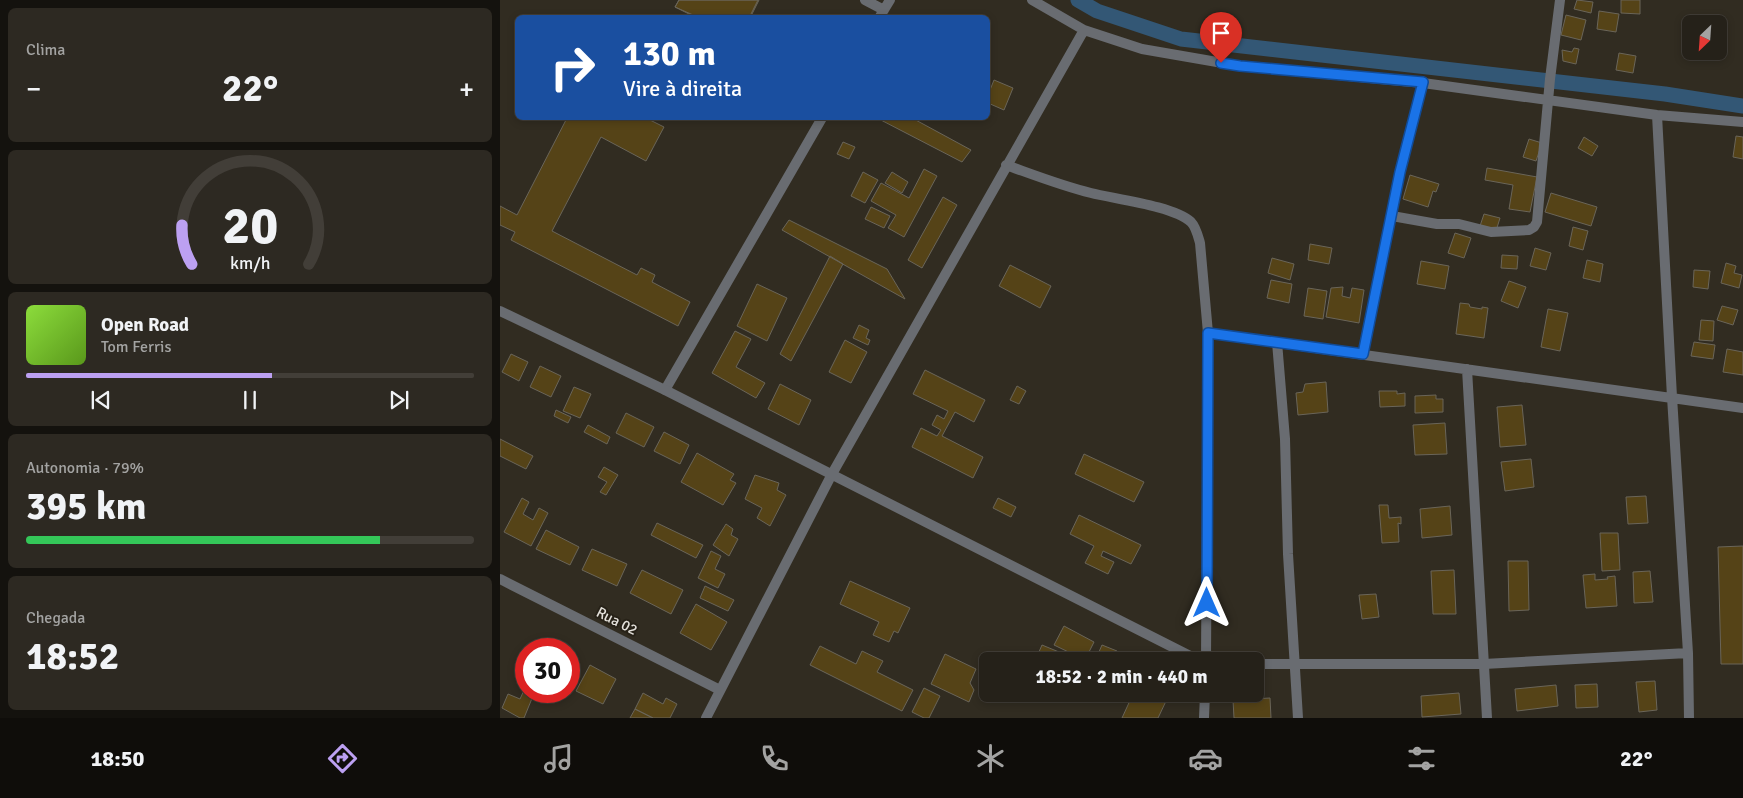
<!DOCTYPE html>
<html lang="pt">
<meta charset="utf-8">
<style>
:root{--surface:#252119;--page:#2d2922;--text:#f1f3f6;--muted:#a3a3a2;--line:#423e38;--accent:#bca0f2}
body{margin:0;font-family:Signika,sans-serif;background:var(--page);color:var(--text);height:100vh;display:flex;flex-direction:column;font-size:19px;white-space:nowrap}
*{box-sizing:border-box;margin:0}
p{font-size:16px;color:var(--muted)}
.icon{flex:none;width:28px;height:28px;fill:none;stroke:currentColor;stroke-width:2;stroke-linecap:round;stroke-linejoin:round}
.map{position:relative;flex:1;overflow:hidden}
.panel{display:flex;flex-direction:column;gap:8px;padding:8px;background:#14120e;width:500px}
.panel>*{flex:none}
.banner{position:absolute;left:15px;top:15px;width:475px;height:105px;border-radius:8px;box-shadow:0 2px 8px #0003,0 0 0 1px var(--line);background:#1a4fa0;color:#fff;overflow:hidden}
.needle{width:32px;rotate:205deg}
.tools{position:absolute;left:1182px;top:15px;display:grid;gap:10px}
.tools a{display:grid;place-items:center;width:45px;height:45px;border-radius:8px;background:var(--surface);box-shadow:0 2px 8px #0003,0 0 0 1px var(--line);font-size:25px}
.speed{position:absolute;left:15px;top:638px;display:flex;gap:10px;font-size:25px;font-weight:700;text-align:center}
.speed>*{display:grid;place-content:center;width:65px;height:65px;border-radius:50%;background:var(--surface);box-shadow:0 2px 8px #0003,0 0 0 1px var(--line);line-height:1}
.speed .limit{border:8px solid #d22;background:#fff;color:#111}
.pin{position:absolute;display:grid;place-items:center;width:42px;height:42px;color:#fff;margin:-51px -21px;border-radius:50% 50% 50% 0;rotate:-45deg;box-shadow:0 0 5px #0007}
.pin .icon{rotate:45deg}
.me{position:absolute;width:55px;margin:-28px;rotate:0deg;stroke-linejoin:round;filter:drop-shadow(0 0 4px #0008)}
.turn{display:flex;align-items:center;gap:18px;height:105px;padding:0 25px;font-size:22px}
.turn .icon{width:65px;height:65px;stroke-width:2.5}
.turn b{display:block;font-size:35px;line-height:42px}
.big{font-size:38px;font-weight:800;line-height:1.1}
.panel .card{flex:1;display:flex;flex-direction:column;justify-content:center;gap:8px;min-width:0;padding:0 18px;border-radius:8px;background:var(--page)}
.panel .dial{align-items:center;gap:0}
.dial svg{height:130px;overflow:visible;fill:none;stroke:var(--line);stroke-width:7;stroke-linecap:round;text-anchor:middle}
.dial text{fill:var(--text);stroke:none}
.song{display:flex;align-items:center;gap:15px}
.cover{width:60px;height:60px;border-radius:8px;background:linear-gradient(135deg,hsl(90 70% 55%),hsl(90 70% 35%))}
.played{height:5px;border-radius:2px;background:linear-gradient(90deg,var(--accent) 55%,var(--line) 55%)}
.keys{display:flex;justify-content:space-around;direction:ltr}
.heat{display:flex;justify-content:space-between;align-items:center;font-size:28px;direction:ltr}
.charge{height:8px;border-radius:4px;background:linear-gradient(90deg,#34c759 79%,var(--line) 0)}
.trip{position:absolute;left:479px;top:652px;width:285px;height:50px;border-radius:8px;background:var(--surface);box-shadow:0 2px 8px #0003,0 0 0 1px var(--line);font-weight:800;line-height:50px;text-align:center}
.tabs{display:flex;height:80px;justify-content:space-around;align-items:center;background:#0f0d0a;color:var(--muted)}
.tabs .icon{width:35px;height:35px}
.tabs .on{color:var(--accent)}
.tabs b{font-size:22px;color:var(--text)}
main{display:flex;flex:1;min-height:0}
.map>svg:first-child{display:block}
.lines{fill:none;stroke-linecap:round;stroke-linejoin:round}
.canal{stroke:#335775;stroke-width:15}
.building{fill:#554317;stroke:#6a6559}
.minor{stroke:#696c71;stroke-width:10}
.tertiary{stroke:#696c71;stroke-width:10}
.route-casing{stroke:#114b97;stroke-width:12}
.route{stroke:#1a73e8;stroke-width:9}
.labels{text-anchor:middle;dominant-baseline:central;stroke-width:4;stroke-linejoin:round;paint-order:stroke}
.street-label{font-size:15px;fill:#e4e1db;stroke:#272218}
</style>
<main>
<section class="panel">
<div class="card"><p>Clima</p>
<div class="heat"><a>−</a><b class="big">22°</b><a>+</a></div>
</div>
<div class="card dial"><svg viewBox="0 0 100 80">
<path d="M14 69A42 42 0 1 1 86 69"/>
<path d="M14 69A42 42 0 0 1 8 45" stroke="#bca0f2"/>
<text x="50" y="56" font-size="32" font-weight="700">20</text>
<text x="50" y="72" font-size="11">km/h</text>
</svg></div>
<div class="card">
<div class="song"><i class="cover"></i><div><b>Open Road</b><p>Tom Ferris</p></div></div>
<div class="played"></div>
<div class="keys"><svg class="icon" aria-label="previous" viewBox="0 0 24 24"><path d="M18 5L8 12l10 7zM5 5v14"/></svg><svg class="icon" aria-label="pause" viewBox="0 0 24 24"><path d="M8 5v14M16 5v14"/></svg><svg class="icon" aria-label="next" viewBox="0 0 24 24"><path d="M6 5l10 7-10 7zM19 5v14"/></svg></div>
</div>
<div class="card"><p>Autonomia · 79%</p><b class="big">395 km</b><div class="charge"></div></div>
<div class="card"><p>Chegada</p><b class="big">18:52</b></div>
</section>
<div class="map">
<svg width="1243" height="718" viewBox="0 0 1243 718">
<rect width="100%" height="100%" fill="#312c21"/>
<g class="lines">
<path class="canal" d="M578 0 597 11 681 39 1165 94 1243 106"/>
</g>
<path class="building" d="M179 0H258L249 18H197L175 7Z
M179 0H259L250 18H200L175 7Z
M1077 0 1093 2 1091 13 1074 9Z
M1121 0H1140V14L1121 13Z
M1099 11 1119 14 1116 32 1097 29Z
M1066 15 1086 20 1081 40 1061 35Z
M1074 48 1079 49 1076 64 1063 61 1062 50 1072 52Z
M1119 53 1136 56 1133 73 1116 70Z
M494 80 513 88 504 110 488 103V95Z
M67 118H146L164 127 146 161 101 137 52 231 137 275 141 268 155 275 152 282 190 302 178 326 11 240 15 232 0 225V206L17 215Z
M377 118H412L471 150 462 162Z
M1236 136 1243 137V159L1233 157Z
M1084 137 1098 146 1092 156 1078 148Z
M1029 139 1042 143 1036 161 1023 157Z
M343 142 355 147 349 159 337 154Z
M987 168 1037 177 1030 212 1009 209 1013 185 985 180Z
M424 169 437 176 404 237 388 228 396 215 371 201 381 183 409 198Z
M363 172 378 180 365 203 351 196Z
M392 172 408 182 402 193 385 183Z
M910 175 939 184 936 192 933 191 928 207 903 199Z
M1051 193 1097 207 1091 226 1045 212Z
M443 197 457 205 422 268 408 260Z
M371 207 390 216 384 228 365 219Z
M984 214 1000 218 996 231 980 226Z
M289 220 387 269 405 299 282 230Z
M1073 227 1088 231 1083 250 1069 246Z
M955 233 971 238 964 258 948 253Z
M810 244 832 248 829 264 808 260Z
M1035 248 1051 253 1046 270 1030 266Z
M1002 255 1018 256 1017 269 1001 268Z
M330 256 343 264 291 361 280 354Z
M772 258 794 264 790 280 768 273Z
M1087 260 1103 264 1100 282 1083 278Z
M921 261 949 266 945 289 917 284Z
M1226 263 1236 266 1234 273 1242 275 1239 288 1221 283Z
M510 265 551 286 540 308 499 286Z
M1194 270 1210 271 1208 289 1193 287Z
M771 280 792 284 789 303 767 298Z
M1009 281 1026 287 1018 308 1001 301Z
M257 284 287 298 267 341 237 326Z
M843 287 842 296 850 298 852 288 864 290 859 323 826 317 831 288Z
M808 288 827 291 823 319 804 316Z
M960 303 969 304 970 307 982 309V307L988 308 984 338 956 334Z
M1222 306 1238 310 1233 325 1217 320Z
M1048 309 1068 313 1060 351 1041 347Z
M1201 320 1214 321 1213 341 1199 340Z
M359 325 369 330 366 338 370 340 368 345 353 338Z
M235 331 251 339 236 367 265 383 256 398 212 373Z
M345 340 367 352 351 383 329 372Z
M1194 342 1215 345 1213 359 1191 356Z
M1227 349 1243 352V375L1223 372Z
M11 354 28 362 19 381 2 372Z
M40 366 61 376 51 397 30 387Z
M425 370 485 400 474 422 455 412 442 436 483 457 473 478 412 447 421 428 437 436 441 430 432 425 437 415 444 419 448 411 413 394Z
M826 382 828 412 798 415 796 393 803 392 805 384Z
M280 384 311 400 299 425 268 409Z
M517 386 526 391 519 404 510 400Z
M74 387 91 394 80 418 63 411Z
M879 391H897V394L905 393V406L880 407Z
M936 395V399H943V412L915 413V396Z
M1022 405 1026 445 1000 447 997 407Z
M56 410 71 417 68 423 54 416Z
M126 413 154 427 144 447 116 433Z
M945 423 947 454 915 455 913 425Z
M88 425 110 437 107 444 84 432Z
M164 432 189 445 180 464 154 451Z
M0 439 33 456 26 469 0 456Z
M197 453 234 474 230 480 236 483 223 505 181 482Z
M584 454 644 482 634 502 575 474Z
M1031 459 1034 487 1005 491 1001 462Z
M104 467 118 475 106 495 100 492 107 482 98 477Z
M255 475 279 483 277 490 286 495 270 526 257 518 262 508 245 499Z
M1146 496 1148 523 1128 524 1126 497Z
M22 498 29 502 23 514 33 520 39 508 48 513 31 546 4 532Z
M498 498 516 507 511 517 493 508Z
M879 505H888L889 518 901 517V524L898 523 899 542 882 543Z
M950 506 952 535 922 538 920 509Z
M579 515 641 545 631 564 603 551 601 556 614 562 608 574 585 563 594 546 570 534Z
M157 523 203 545 196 558 151 535Z
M226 524 233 529 231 535 238 539 229 556 213 545Z
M46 530 79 547 70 565 36 549Z
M1100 533H1118L1120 570 1102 571Z
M1243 546V664H1221L1218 547Z
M92 549 127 564 117 586 82 570Z
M211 551 221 556 215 569 225 574 218 588 198 578Z
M1008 561H1028L1029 610 1009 611Z
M142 570 183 590 171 614 130 593Z
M954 570 956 614H933L931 571Z
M1150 571 1153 602 1134 603 1133 572Z
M1095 574V580L1108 579 1107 577 1115 576 1117 606 1086 608 1083 575Z
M350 581 410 608 398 633 394 631 389 642 373 635 379 622 340 604Z
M205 586 234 600 228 611 200 598Z
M876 594 879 617 862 619 859 595Z
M196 604 227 622 211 650 180 633Z
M564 626 594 642 585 660 554 645Z
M44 639 64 649H39Z
M542 645 559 652 555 661H535Z
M602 645 617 651 613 661H595Z
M320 646 356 664 362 651 383 661 377 672 413 690 402 711 310 665Z
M69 651 76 655 69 670Z
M445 654 476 669 470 683 474 690 469 702 431 684Z
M90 665 116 679 103 704 76 691Z
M1155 681 1157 710 1139 712 1136 682Z
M1097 684 1098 707 1076 708 1075 685Z
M1056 685 1058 706 1017 711 1015 689Z
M26 686V691H35L24 718H20L2 708 8 694 20 699Z
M424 688 440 696 429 718H424L412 712Z
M143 693 163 704 166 698 177 704 170 718H153L135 709Z
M959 693 961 714 922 717 921 696Z
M633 694H656L667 699 658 718H622Z
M770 698 771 718H734L733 700Z
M135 709 153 718H130Z"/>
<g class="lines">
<path class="minor" d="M365 0 384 10
M532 0 584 30 642 49 740 66 923 83 1157 115 1243 122
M379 18 390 0
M1157 115 1172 397 1188 653 1189 718
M506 165C534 175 562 186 591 193 615 199 674 206 691 222 696 227 698 236 700 243L708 333 706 661
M892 216 937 224H959L991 232 1029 230 1034 227 1037 222 1050 79 1060 0
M708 333 1243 408
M777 342 785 439 788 554 798 718
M863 354 900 172 923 83
M967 369 987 718
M165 390 322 118
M0 579 220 690
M755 664H984L1188 653
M206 718 332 474 584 30"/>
<path class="tertiary" d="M0 311 165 390 700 661
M704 718 705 694"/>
</g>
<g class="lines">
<g class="route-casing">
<path id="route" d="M707 603 708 333 863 354 900 172 923 82 740 66 721 63"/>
</g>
<use href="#route" class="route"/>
</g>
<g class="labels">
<g class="street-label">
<text transform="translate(117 621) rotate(27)">Rua 02</text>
</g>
</g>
</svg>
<div class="tools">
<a><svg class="needle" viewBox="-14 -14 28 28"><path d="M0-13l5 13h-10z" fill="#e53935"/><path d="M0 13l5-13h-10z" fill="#a3a3a2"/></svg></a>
</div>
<div class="speed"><div class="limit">30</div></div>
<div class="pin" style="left:721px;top:63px;background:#d93025"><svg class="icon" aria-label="arrive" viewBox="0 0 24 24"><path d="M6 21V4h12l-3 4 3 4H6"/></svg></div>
<svg class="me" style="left:707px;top:603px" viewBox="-20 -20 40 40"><path d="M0-17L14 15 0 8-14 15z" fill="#1a73e8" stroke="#fff" stroke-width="4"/></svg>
<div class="trip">18:52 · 2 min · 440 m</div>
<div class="banner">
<div class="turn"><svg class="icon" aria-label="right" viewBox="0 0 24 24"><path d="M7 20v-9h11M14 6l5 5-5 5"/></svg><div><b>130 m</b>Vire à direita</div></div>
</div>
</div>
</main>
<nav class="tabs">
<b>18:50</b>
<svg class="icon on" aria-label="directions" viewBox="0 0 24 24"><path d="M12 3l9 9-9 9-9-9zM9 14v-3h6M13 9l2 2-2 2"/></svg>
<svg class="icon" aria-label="music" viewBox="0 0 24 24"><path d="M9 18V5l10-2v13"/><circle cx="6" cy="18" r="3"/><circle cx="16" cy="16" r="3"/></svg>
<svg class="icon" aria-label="phone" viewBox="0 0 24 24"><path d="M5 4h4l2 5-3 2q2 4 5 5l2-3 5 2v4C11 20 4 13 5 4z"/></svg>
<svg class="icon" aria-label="climate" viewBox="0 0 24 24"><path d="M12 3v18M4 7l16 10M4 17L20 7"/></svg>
<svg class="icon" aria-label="car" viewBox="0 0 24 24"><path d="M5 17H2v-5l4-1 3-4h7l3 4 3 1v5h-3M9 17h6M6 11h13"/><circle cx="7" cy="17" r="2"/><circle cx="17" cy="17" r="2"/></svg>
<svg class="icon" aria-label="filters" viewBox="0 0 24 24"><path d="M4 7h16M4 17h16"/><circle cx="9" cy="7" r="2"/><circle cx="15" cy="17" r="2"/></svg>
<b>22°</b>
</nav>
